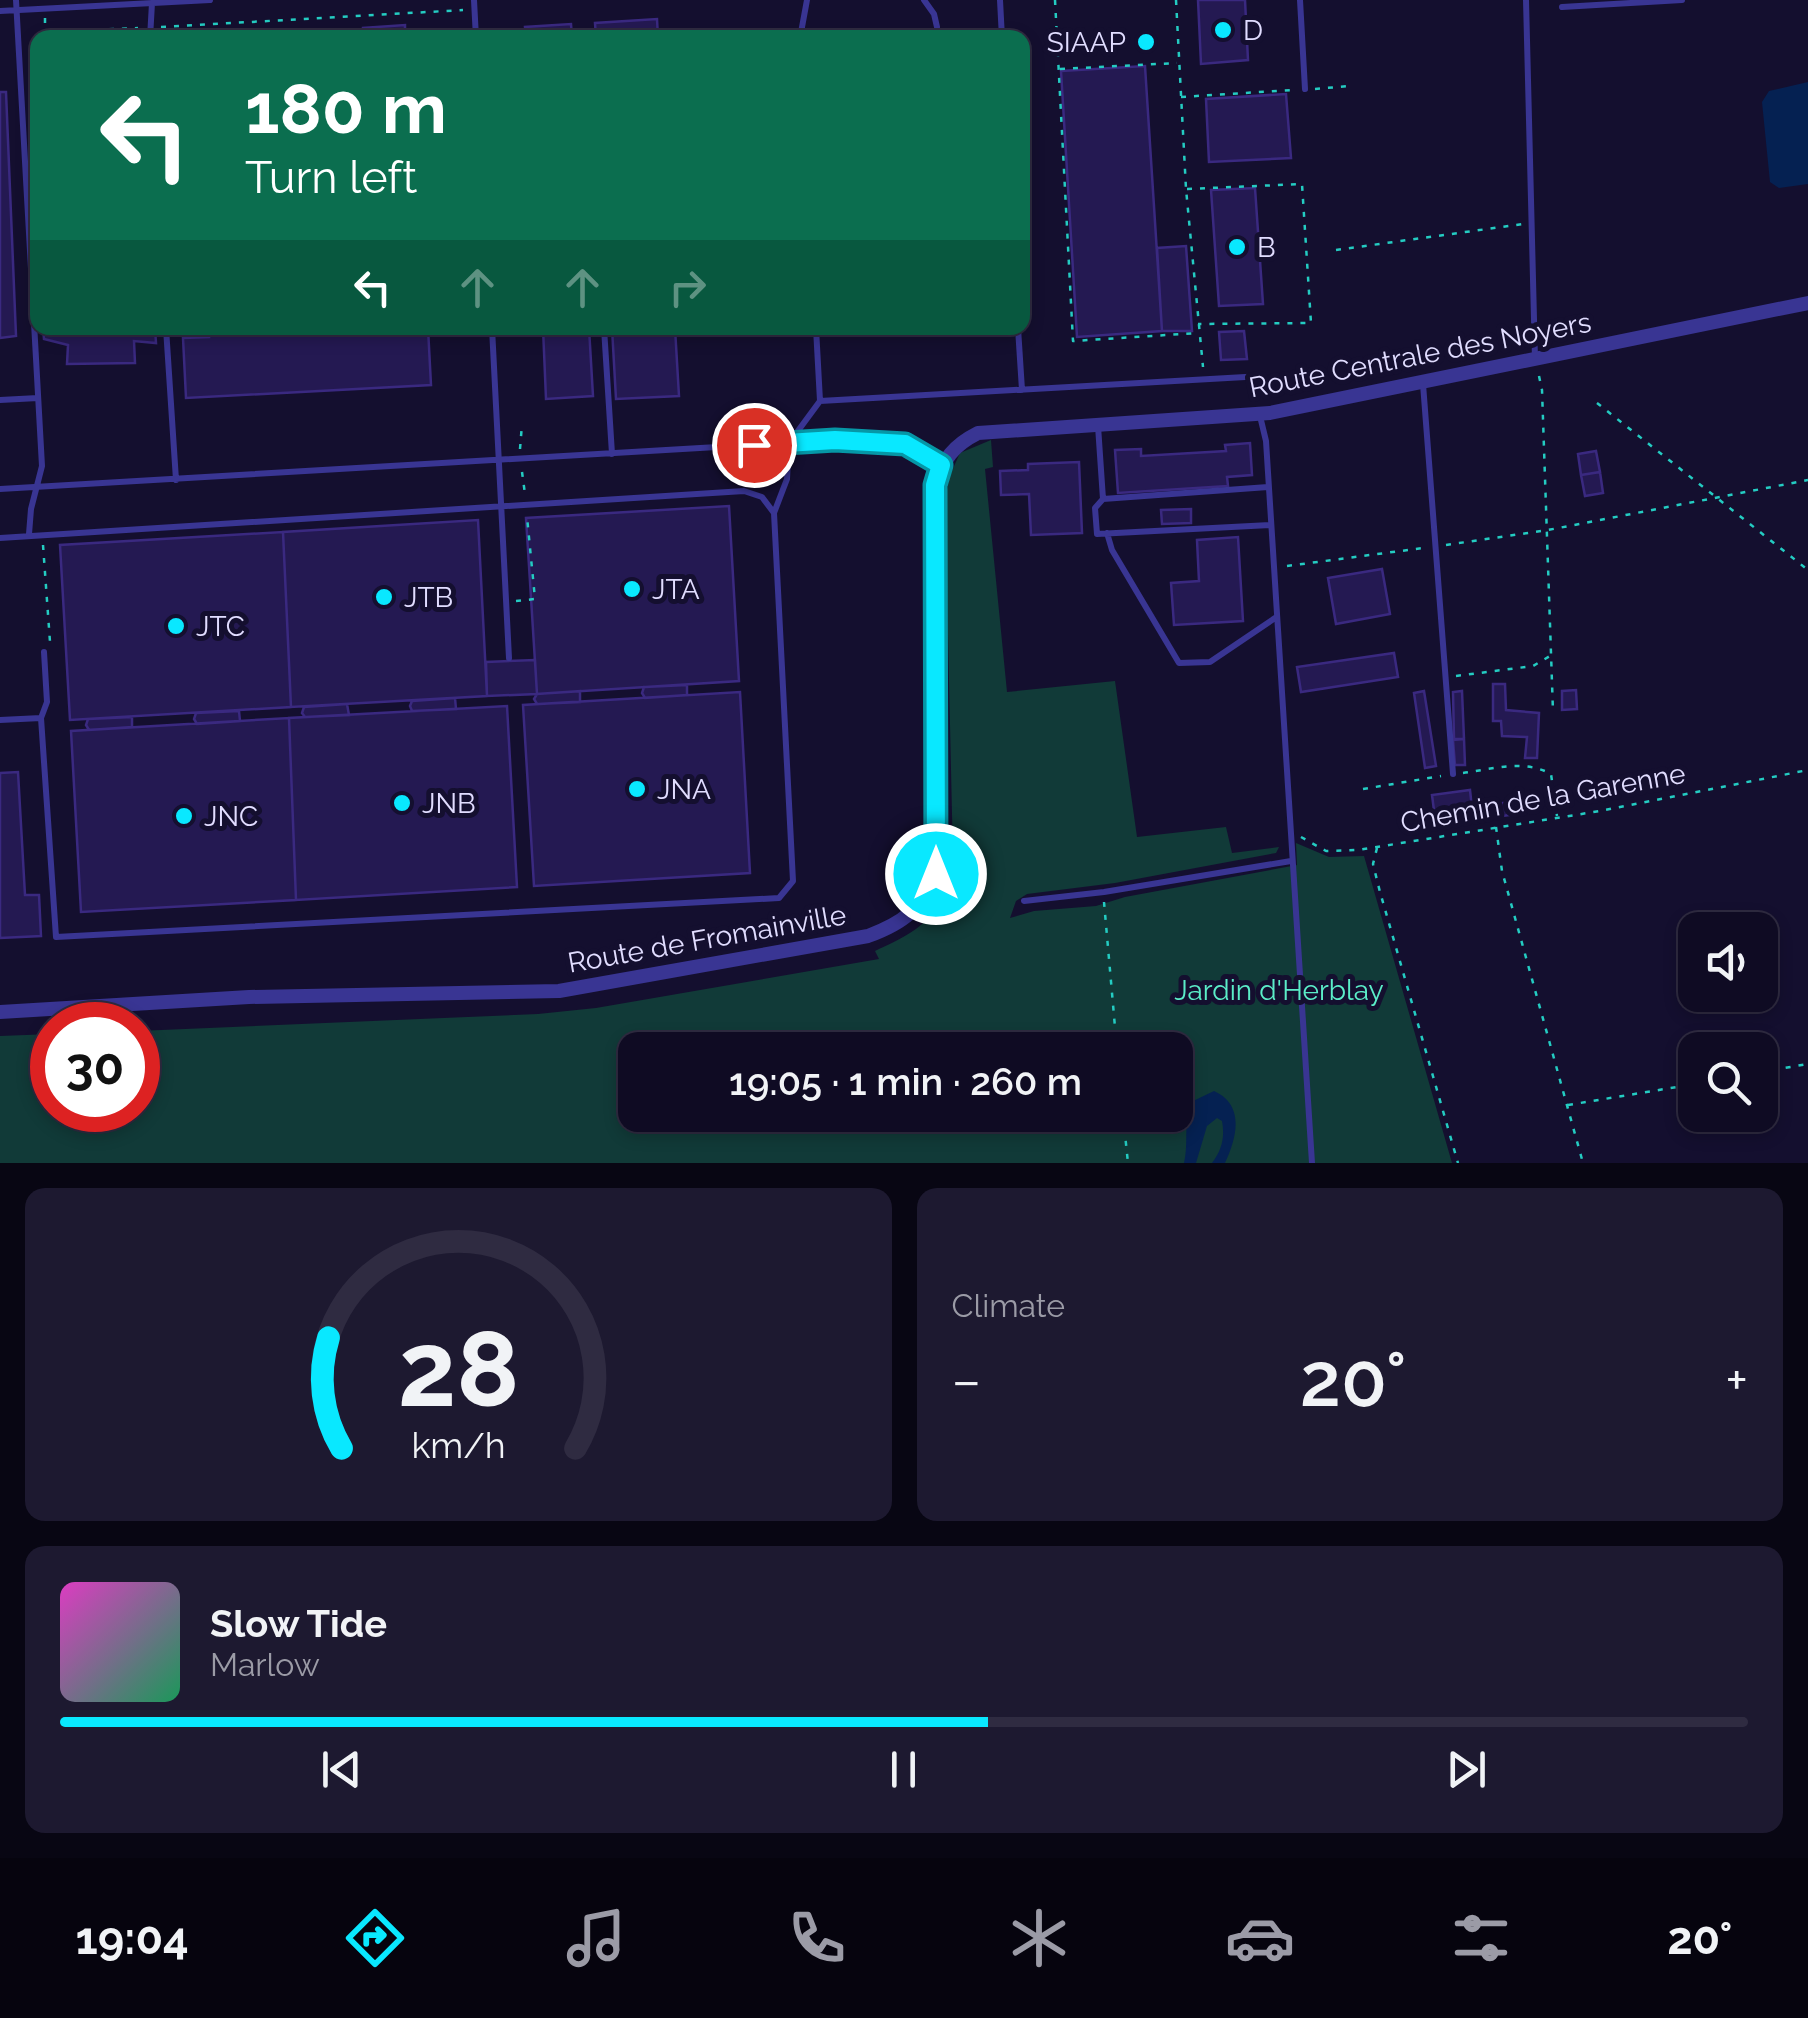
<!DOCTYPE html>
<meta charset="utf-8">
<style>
:root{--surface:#0f0b23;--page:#1d1930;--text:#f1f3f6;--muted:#9b9ba6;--line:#2f2b41;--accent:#09e8ff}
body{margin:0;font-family:Raleway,sans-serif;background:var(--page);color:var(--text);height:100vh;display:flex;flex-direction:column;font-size:38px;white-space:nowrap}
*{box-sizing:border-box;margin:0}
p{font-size:32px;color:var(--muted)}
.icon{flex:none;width:55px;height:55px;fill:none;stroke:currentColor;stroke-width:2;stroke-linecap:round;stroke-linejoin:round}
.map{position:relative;height:1163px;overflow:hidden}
.panel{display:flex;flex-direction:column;gap:25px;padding:25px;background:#080613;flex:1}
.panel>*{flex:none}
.hud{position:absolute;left:30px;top:30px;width:1000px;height:305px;border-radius:20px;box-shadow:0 5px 15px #0003,0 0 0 2px var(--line);background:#0b6e4f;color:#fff;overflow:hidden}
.buttons{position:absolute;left:1678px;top:912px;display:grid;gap:20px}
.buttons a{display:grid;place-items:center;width:100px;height:100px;border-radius:20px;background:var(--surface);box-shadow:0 5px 15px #0003,0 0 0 2px var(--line);font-size:50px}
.speed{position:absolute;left:30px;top:1002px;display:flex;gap:20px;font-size:50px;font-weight:700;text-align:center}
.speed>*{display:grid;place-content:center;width:130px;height:130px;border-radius:50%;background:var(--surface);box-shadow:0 5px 15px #0003,0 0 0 2px var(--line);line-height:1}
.speed .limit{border:15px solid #d22;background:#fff;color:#111}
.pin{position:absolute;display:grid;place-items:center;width:85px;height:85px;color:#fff;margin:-42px;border:5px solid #fff;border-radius:50%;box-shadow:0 2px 10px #0007}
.me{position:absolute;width:110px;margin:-55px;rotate:0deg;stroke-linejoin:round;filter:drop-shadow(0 0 8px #0008)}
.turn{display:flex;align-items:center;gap:35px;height:210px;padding:0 50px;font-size:45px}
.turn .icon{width:130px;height:130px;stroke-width:2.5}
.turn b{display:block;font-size:70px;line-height:85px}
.lanes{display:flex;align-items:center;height:95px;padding:0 50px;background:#0003;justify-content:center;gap:50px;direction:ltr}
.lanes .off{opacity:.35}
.big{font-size:75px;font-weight:600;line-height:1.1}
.panel .card{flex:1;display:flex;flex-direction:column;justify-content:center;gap:15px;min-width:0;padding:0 35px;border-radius:20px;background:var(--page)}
.panel .dial{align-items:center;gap:0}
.dial svg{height:260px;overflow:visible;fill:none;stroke:var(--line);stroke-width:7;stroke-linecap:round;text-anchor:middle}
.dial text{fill:var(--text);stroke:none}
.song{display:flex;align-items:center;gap:30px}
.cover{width:120px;height:120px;border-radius:15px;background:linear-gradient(135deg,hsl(310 70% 55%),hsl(150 70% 35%))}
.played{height:10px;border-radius:5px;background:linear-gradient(90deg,var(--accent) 55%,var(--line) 55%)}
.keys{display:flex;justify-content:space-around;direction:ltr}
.heat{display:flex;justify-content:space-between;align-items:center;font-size:55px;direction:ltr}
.panel .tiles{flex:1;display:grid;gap:25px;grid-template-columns:1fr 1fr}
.card:last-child{grid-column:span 2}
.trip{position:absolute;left:618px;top:1032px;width:575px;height:100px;border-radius:20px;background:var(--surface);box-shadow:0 5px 15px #0003,0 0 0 2px var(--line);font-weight:600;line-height:100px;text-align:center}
.dock{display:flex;height:160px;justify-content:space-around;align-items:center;background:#06040e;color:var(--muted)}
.dock .icon{width:70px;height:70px}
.dock .selected{color:var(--accent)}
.dock b{font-size:45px;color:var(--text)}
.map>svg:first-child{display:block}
.green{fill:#113a38;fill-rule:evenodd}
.water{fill:#052152}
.building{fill:#241952;stroke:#3a2980;stroke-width:2.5}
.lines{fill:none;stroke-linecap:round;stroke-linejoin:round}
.path{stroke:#24ccc2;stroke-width:2.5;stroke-dasharray:5 8;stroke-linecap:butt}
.lane{stroke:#393593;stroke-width:6}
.street{stroke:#393593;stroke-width:14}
.route-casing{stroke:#0697a6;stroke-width:25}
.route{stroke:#09e8ff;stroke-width:18}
.poi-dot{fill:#09e8ff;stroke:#140f2f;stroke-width:4}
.labels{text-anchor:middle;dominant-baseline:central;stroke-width:10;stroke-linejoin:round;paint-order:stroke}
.poi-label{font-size:28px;fill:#e1ddff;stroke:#140f2f;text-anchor:start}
.street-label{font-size:28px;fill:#e1ddff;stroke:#140f2f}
.park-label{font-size:28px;fill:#5bedc8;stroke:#140f2f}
</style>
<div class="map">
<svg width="1808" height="1163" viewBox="0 0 1808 1163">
<rect width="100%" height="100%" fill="#140f2f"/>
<path class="green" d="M991 440 993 467 985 469 1007 692 1115 681 1137 837 1226 827 1232 853 1279 847 1276 853 1115 883 1027 894 1016 901 1010 918 1034 911 1096 906 1125 897 1297 865 1296 843 1329 857 1364 856 1452 1163H0V1036L52 1034V1110H138V1031L538 1014 596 1008 879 959 875 951C926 928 942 915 953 859L945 499 950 475 960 453ZM635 1050H1175V1115H635Z"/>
<path class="water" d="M1808 82V184L1779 188 1770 182 1762 102 1769 91Z
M1214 1091C1245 1105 1237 1137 1225 1163H1212C1222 1150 1225 1137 1222 1121L1217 1118 1207 1126 1196 1163H1184C1189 1143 1183 1121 1191 1102Z"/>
<path class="building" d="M1198 0H1245L1248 60 1201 64Z
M657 19 658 38H596L595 23Z
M571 24 572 38H526L525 27Z
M405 25V35L440 34V38H363V28Z
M297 31 296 38H255V33Z
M1145 66 1162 331 1077 337 1061 71Z
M30 87H38V229Z
M0 92H6L16 336 0 338Z
M1286 94 1291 158 1209 162 1206 99Z
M1255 188 1263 304 1219 306 1211 190Z
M1186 246 1192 331H1162L1157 248Z
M43 328H155L156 343 134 341 135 363 67 364 68 345 44 339Z
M180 328H428L431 385 186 398 183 338 209 337 208 330 180 331Z
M543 328H589L593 396 546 399Z
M612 328H675L679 396 616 399Z
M1244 331 1247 359 1221 360 1219 332Z
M1250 443 1252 475 1227 477 1228 486 1118 493 1115 450 1141 449V456L1226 451 1225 445Z
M1596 451 1600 472 1581 475 1578 454Z
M1079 462 1082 533 1031 535 1029 494 1001 495 1000 471 1028 470V464Z
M1600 472 1603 493 1585 496 1581 475Z
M729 506 739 681 537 694 526 518Z
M1191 509V523L1162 524 1161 510Z
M478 520 487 696 291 707 283 532Z
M283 532 291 707 70 720 60 545Z
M1238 537 1243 621 1174 625 1171 583 1199 581 1197 540Z
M1382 569 1390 614 1336 624 1328 578Z
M1394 653 1398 677 1301 692 1297 667Z
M535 660 537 694 487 696 486 662Z
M1493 684H1505L1506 710 1539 713 1537 758H1525L1527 737 1502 736 1501 721H1493Z
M687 685V695L645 698 642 693 644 687Z
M1576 690 1577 709 1562 710V691Z
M580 691V702L537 704 534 699 537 694Z
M1424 691 1436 766 1425 768 1414 693Z
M1462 691 1464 739H1454L1453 692Z
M740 692 750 873 534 886 523 705Z
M455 698 456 709 412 711 410 706 412 701Z
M347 704 349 715 305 717 302 713 304 707Z
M507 706 517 887 296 900 289 718Z
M239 711 240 721 197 724 194 719 196 713Z
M132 717V727L89 730 86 725 88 719Z
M289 718 296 900 81 912 71 731Z
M1464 739 1465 765H1455L1453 740Z
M18 772 25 895H39L41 936 0 938V773Z
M1470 790 1472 808 1527 799 1529 812 1463 822 1459 816 1436 826 1432 795Z"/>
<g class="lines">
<path class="path" d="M1055 0 1073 341 1198 333
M1176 0 1186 189 1203 367
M45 18V32L138 28
M161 27 463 10
M1060 69 1177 63
M1315 89 1349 86
M1181 97 1292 90
M1187 189 1302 184 1311 323 1198 324
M1336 250 1523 224
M1539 376 1542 390 1553 712
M1597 403 1808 570
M520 449 522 424
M522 472 525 494
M43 545 50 642
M1446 545 1548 530 1808 480
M1287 566 1423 548
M516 601 535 599 527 517
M1456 676 1533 666 1550 656
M1463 773C1493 769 1524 759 1551 774L1557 816
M1363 789 1441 776
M1496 827 1502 871 1583 1163
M1301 837 1326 851 1358 850 1600 811 1808 770
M1377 848 1373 864 1380 892 1458 1163
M1104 902 1117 1050
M1760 1072 1808 1064
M1568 1105 1695 1084
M1123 1115 1128 1163"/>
<path class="lane" d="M16 0 42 466 31 509 29 534
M474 0 476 38
M924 0 934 14 937 27
M1000 0 1002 38
M1300 0 1305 89
M1526 0 1535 359
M1562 7 1682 0
M0 11 210 0
M150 38 152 3
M800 38 807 0
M166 328 176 480
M492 328 509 658
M604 328 612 454
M1018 328 1022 390
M1423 384 1453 774
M0 400 38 398
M820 401 1263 376
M1260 416 1266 441 1312 1163
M1098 426 1103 499
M1268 487 1103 499 1095 508 1097 534 1270 525
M0 489 835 440 905 444 940 464
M774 513 787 479 789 443 820 401 816 328
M1107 533 1112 550 1179 663 1210 662 1275 618
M0 538 744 491 762 497 774 513 793 881 779 898 56 937 41 718 0 720
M41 718 47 702 44 652
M1024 901 1104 892 1291 861"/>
<path class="street" d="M0 1012 249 997 559 991 868 936C906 922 918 910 936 874L935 485C943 459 954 445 978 433L1270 413 1808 303"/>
</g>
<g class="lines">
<g class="route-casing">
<path id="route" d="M754 445 835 440 905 444 941 465 935 485 936 874"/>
</g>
<use href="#route" class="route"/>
</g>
<g class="poi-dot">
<circle cx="1223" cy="30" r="10"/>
<circle cx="1146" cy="42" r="10"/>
<circle cx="1237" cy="247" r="10"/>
<circle cx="632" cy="589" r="10"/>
<circle cx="384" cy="597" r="10"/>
<circle cx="176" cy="626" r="10"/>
<circle cx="637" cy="789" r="10"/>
<circle cx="402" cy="803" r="10"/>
<circle cx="184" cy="816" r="10"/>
</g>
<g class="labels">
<g class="poi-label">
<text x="1243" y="30">D</text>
<text x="1126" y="42" text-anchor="end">SIAAP</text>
<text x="1257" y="247">B</text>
<text x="652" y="589">JTA</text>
<text x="404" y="597">JTB</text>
<text x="196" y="626">JTC</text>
<text x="657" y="789">JNA</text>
<text x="422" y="803">JNB</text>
<text x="204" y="816">JNC</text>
</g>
<g class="street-label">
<text transform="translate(1420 355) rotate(-11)">Route Centrale des Noyers</text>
<text transform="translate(1543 798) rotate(-10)">Chemin de la Garenne</text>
<text transform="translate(707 939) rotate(-10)">Route de Fromainville</text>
</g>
<g class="park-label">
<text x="1279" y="990">Jardin d'Herblay</text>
</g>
</g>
</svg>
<div class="buttons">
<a><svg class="icon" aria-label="sound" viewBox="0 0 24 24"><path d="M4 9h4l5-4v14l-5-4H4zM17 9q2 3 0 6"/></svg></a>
<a><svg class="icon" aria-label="search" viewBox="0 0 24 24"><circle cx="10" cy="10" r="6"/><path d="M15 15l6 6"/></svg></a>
</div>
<div class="speed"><div class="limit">30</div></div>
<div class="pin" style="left:754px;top:445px;background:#d93025"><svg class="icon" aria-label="arrive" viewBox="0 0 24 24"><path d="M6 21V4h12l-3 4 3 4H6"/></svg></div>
<svg class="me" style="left:936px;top:874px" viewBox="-20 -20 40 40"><circle r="17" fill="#09e8ff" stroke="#fff" stroke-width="3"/><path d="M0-11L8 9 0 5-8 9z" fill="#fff"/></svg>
<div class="trip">19:05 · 1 min · 260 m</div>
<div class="hud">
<div class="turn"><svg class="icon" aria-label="left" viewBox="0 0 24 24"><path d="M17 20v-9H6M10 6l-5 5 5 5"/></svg><div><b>180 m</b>Turn left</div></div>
<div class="lanes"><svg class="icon" aria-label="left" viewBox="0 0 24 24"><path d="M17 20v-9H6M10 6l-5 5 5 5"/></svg><svg class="icon off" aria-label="ahead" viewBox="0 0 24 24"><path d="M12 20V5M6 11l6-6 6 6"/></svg><svg class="icon off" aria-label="ahead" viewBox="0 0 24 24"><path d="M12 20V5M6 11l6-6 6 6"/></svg><svg class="icon off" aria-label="right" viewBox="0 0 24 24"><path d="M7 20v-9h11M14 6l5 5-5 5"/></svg></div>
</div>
</div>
<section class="panel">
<div class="tiles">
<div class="card dial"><svg viewBox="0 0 100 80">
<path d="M14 69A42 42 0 1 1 86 69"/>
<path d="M14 69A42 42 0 0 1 10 35" stroke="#09e8ff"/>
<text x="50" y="56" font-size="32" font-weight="700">28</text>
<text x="50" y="72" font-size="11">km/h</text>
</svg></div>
<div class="card"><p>Climate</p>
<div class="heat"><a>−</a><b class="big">20°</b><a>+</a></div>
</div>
<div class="card">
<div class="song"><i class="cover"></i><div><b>Slow Tide</b><p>Marlow</p></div></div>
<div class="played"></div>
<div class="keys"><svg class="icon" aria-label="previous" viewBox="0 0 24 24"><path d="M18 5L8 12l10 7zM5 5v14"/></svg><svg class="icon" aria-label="pause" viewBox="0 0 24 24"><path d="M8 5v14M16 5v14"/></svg><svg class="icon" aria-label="next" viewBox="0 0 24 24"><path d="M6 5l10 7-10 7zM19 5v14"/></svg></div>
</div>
</div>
</section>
<nav class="dock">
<b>19:04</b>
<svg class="icon selected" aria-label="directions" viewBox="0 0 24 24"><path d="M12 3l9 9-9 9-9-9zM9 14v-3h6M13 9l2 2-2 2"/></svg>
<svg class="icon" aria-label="music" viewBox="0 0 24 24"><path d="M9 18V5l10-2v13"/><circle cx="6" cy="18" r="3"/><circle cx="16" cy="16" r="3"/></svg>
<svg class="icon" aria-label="phone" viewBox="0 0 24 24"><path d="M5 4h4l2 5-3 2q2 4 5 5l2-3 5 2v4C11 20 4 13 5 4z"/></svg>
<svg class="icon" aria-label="climate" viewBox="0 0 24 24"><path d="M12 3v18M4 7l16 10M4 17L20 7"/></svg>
<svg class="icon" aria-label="car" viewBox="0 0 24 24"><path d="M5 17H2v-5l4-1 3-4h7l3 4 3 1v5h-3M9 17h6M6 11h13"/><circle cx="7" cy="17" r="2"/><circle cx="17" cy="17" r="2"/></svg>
<svg class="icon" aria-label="filters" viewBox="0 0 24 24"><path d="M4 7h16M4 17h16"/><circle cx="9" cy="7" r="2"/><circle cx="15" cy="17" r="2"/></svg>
<b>20°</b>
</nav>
